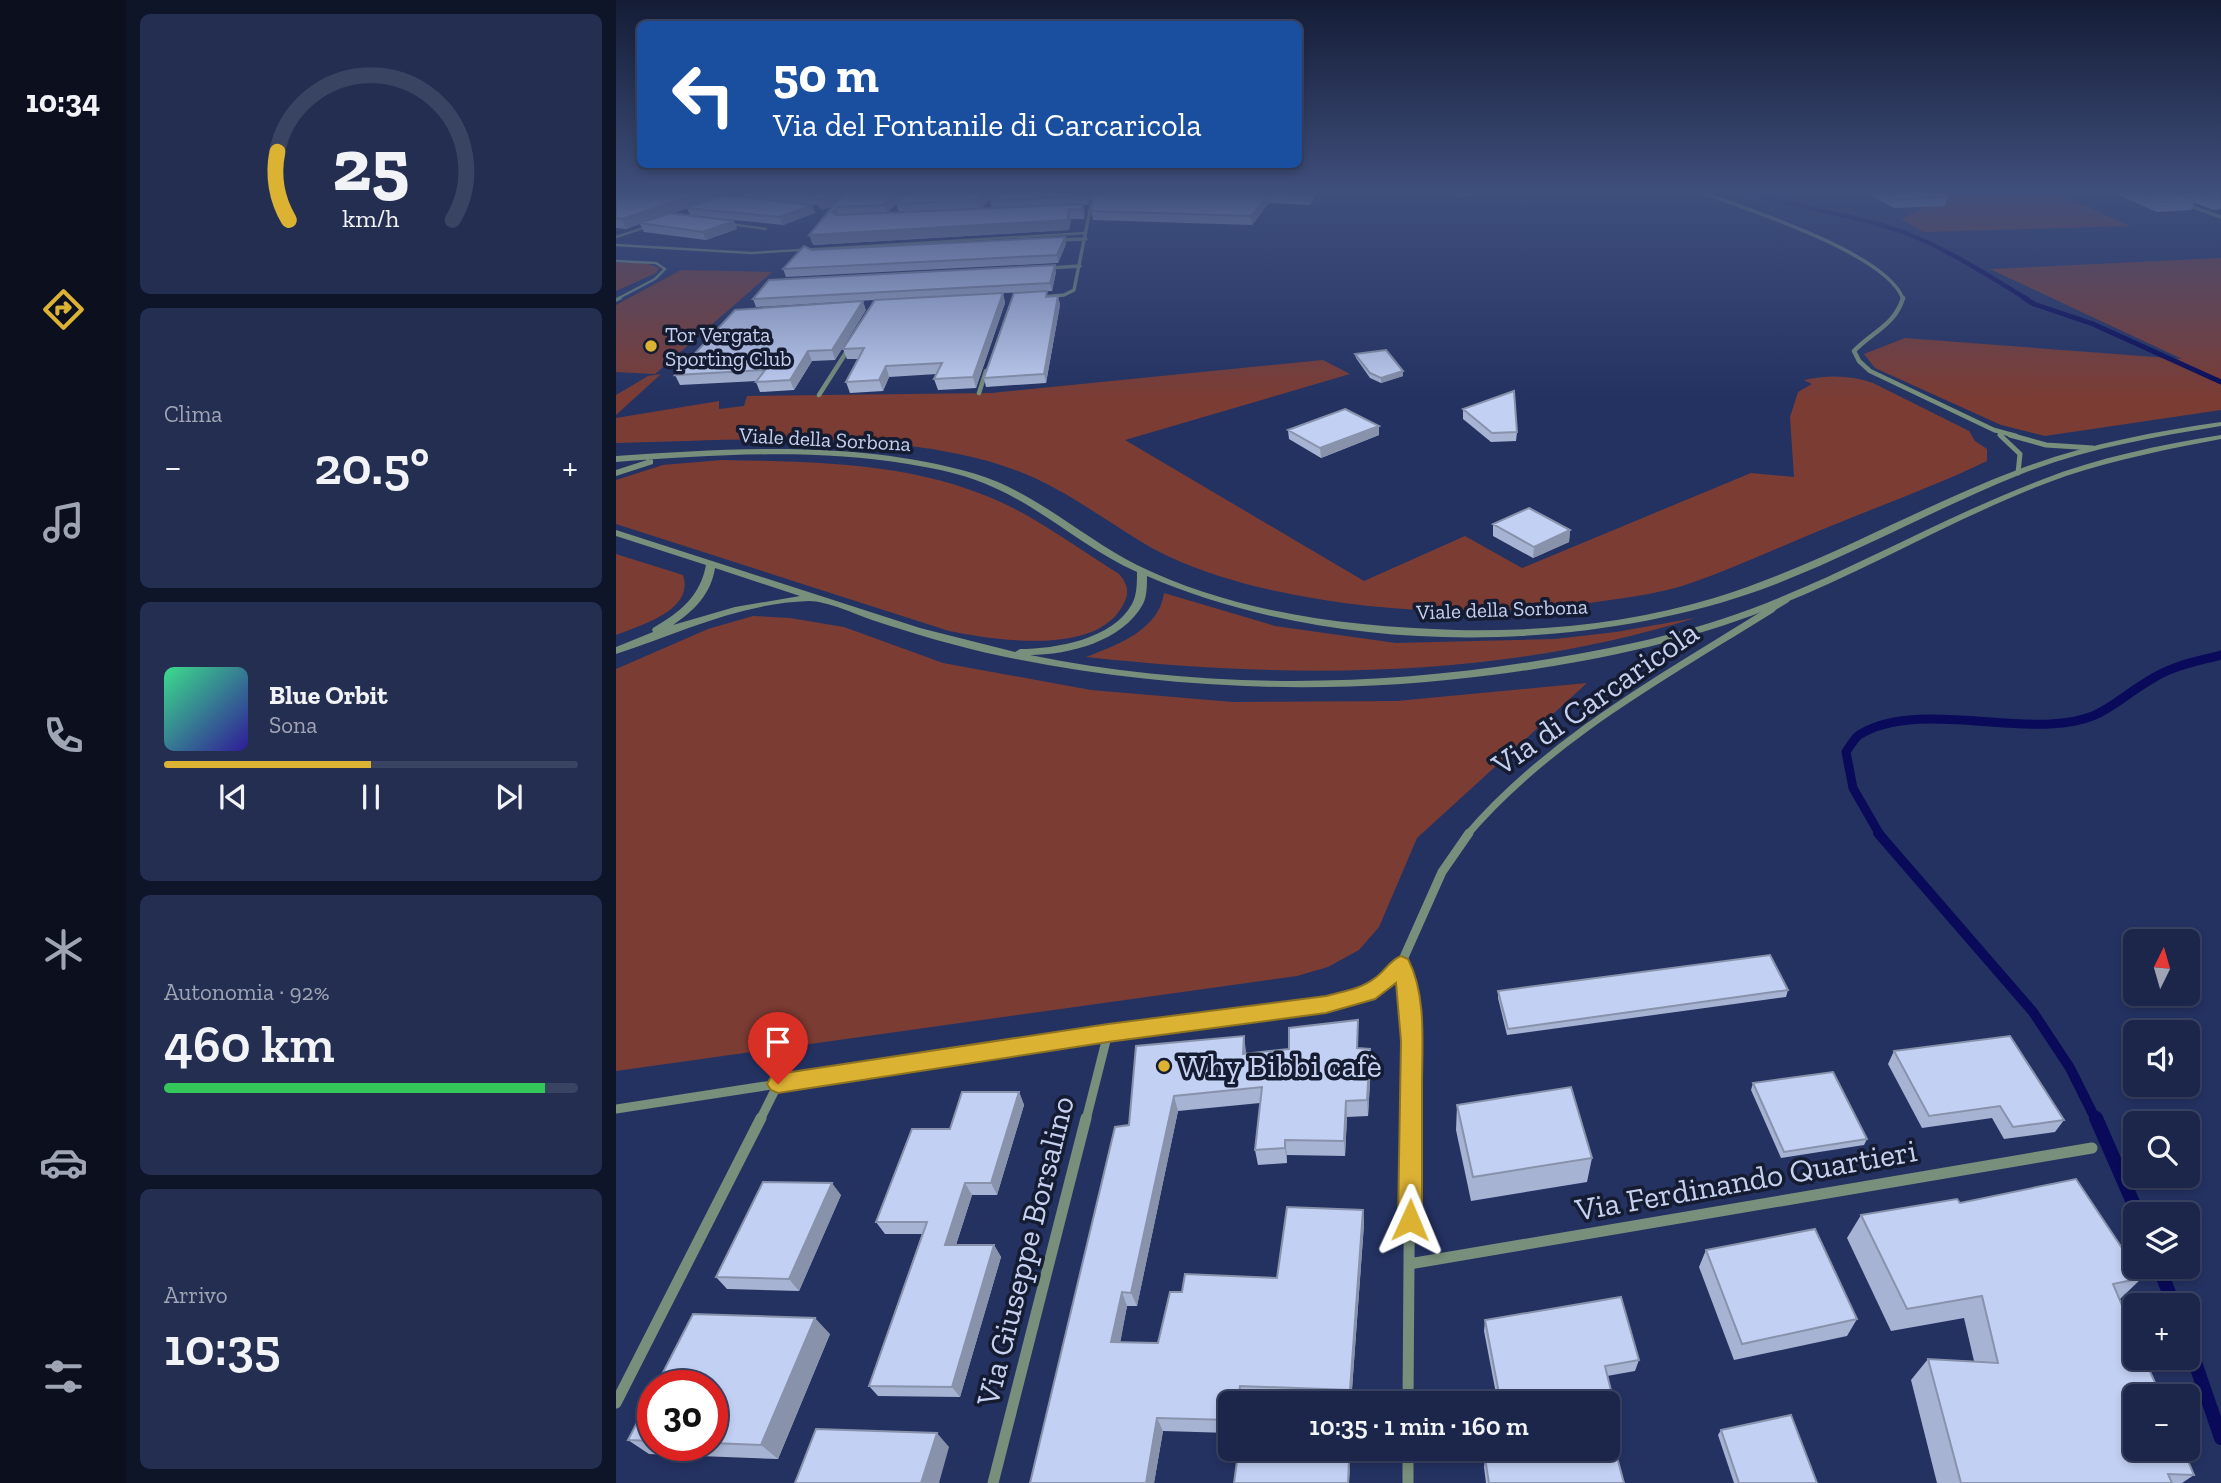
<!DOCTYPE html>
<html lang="it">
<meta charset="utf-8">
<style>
:root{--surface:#1b264a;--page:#242e51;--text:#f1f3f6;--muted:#a0a5b5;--line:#394362;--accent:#dcb233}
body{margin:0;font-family:"Zilla Slab",serif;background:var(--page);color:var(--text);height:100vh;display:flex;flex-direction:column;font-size:26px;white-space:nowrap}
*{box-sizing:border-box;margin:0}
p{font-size:23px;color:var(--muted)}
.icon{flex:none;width:38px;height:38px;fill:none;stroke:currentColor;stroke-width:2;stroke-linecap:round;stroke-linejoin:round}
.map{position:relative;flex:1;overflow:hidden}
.details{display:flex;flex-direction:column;gap:14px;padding:14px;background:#0f1529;width:490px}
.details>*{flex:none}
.hud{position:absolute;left:21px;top:21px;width:665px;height:147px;border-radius:10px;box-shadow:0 4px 10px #0003,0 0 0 2px var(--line);background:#1a4fa0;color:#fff;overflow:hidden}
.needle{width:46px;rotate:5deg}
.tools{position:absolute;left:1507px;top:929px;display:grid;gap:14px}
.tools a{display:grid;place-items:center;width:77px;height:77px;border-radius:10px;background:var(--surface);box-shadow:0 4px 10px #0003,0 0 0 2px var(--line);font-size:35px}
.speed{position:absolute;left:21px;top:1370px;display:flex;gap:14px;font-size:35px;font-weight:700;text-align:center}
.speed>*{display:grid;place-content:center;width:91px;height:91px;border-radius:50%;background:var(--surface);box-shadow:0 4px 10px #0003,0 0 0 2px var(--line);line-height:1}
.speed .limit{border:10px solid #d22;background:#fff;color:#111}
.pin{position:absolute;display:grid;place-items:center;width:60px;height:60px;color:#fff;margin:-72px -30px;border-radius:50% 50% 50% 0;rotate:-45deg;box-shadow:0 0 7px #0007}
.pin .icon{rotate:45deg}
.me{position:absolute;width:77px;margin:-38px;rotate:1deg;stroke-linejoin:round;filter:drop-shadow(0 0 5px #0008)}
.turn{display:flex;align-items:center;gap:24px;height:147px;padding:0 21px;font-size:32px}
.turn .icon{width:91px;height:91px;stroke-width:2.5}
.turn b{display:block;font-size:49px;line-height:60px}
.big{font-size:52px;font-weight:600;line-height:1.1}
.details .widget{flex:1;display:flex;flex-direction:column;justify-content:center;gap:10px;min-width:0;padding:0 24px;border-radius:10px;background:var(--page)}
.details .dial{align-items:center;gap:0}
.dial svg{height:182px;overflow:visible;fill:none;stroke:var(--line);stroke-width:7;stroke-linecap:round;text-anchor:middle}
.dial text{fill:var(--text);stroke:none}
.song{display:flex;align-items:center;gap:21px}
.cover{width:84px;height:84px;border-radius:10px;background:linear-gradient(135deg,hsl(150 70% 55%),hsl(250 70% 35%))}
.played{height:7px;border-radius:4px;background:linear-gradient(90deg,var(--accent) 50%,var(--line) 50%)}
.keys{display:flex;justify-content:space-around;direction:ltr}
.heat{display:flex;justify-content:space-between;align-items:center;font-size:38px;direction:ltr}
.charge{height:10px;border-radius:5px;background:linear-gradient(90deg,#34c759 92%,var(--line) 0)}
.trip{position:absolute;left:602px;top:1391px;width:402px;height:70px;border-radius:10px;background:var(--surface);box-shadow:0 4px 10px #0003,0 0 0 2px var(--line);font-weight:600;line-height:70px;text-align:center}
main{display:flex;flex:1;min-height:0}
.tab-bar{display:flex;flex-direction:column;width:126px;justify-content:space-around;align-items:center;background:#0b0f1e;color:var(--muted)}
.tab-bar .icon{width:49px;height:49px}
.tab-bar .active{color:var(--accent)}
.tab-bar b{font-size:32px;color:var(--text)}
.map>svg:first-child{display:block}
.green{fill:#7b3c34}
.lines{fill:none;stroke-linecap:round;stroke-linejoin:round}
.stream-far4{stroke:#090a59;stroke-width:4.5}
.stream-far3{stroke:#090a59;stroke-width:5}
.stream-far2{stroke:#090a59;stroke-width:9}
.stream-far1{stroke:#090a59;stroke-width:10}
.stream{stroke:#090a59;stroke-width:14}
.service-far1{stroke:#788f7b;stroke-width:2.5}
.service{stroke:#788f7b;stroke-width:3.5}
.minor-far5{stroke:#788f7b;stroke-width:3.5}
.minor-far4{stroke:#788f7b;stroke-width:4.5}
.minor-far3{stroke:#788f7b;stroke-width:5}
.minor-far2{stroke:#788f7b;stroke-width:7}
.minor-far1{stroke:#788f7b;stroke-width:9}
.minor{stroke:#788f7b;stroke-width:11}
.tertiary{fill:#788f7b;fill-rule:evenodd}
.wall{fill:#a7b3d2;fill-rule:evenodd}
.shaded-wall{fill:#8892ab}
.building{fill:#c2d0f4;stroke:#8892ab;stroke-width:2}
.route{fill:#dcb233;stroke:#8f7421;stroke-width:2}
.poi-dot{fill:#dcb233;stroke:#151c32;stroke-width:2.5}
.labels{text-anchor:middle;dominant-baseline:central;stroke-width:7;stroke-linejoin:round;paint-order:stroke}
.far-poi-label{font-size:21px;fill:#c6d1ef;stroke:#151c32;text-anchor:start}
.far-street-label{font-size:21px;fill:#c6d1ef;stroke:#151c32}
.near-street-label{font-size:32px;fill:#c6d1ef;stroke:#151c32}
.near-poi-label{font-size:32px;fill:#c6d1ef;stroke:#151c32;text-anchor:start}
</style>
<main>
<nav class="tab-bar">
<b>10:34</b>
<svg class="icon active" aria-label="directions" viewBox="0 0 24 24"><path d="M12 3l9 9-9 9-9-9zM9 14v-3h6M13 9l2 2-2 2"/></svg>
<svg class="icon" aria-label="music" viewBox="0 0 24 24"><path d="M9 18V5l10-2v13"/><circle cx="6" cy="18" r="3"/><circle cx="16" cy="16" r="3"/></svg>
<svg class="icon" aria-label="phone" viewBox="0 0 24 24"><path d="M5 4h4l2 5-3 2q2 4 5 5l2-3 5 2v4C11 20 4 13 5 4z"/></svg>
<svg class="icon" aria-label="climate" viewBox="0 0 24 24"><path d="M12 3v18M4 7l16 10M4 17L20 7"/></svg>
<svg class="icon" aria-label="car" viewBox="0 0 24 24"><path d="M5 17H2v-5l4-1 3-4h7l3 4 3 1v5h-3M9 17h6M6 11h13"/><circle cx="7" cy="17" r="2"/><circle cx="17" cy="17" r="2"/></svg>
<svg class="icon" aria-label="filters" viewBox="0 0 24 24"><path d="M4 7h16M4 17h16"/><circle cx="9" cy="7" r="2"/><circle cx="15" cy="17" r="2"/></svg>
</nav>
<section class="details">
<div class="widget dial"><svg viewBox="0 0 100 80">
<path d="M14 69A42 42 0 1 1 86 69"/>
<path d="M14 69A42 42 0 0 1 9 39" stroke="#dcb233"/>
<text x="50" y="56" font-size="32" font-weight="700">25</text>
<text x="50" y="72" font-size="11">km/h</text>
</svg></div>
<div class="widget"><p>Clima</p>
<div class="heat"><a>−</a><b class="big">20.5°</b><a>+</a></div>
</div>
<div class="widget">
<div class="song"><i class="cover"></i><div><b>Blue Orbit</b><p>Sona</p></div></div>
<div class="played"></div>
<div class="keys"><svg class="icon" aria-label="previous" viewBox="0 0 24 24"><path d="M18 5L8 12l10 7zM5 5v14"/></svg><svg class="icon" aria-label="pause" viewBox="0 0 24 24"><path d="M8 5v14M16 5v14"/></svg><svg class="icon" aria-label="next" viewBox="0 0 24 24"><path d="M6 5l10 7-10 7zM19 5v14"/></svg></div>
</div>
<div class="widget"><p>Autonomia · 92%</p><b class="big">460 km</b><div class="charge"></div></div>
<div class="widget"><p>Arrivo</p><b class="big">10:35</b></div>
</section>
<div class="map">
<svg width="1605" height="1483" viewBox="0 0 1605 1483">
<rect width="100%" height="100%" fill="#243262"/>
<path class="green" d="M1339 191H1435L1514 226 1308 232 1285 219Z
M1605 258V410L1429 436 1385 425 1259 368 1248 354 1289 338 1566 359 1374 269Z
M0 263H30L43 268 40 273 0 291Z
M65 270 156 272 39 374 0 372V305Z
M707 360 734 374 509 440 748 581 849 536 906 568 1135 473 1178 477 1174 417 1182 392 1196 384 1188 380C1211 375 1234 375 1257 383L1353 431 1359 441 1371 449V461C1317 487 1260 507 1205 530 1161 548 1117 569 1072 584 1045 593 1015 597 987 601 870 618 745 614 630 584 594 574 556 561 524 541 483 516 445 487 399 470 285 428 122 440 0 443V418L103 401V409L128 406 131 396 375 393Z
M45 374 0 415V395L32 376Z
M105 460C211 462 317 462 412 516 443 534 473 555 503 574 511 583 514 592 508 603 483 657 379 640 333 631L0 524V480L47 465Z
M0 554 67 575C79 610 25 625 0 635Z
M548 593 659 626 780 643 939 639 1000 632 1079 618C881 680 674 679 470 657 501 645 543 630 548 593Z
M137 616 174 618 228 627 327 663 475 690 617 702 781 701 971 683 801 838 763 927 743 950 712 967 681 976 0 1071V669L92 629Z"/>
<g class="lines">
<path class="stream-far4" d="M1131 191C1182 209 1237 214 1287 232 1332 249 1371 275 1411 299"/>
<path class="stream-far3" d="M1408 298 1418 304 1477 324 1605 382"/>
<path class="stream-far2" d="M1264 835 1237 788 1230 752C1234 746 1238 739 1243 735 1292 704 1378 728 1434 724 1490 721 1495 702 1539 677 1559 665 1583 661 1605 655"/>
<path class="stream-far1" d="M1262 833 1417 1012 1454 1068 1480 1120"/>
<path class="stream" d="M1480 1118 1522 1214
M1543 1267 1558 1306
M1572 1342 1605 1438"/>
<path class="service-far1" d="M116 198 134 191
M114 224 150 229
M0 237 30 227
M0 245 135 253 470 233
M0 261 40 263 49 269 39 279 1 299"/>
<path class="service" d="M0 300 4 298"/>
<path class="minor-far5" d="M1082 191C1128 208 1271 253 1287 299
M1569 204 1605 217
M440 240 470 239
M433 268 464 266
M426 297 448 295 458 290 475 205 486 191"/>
<path class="minor-far4" d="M1287 298C1279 325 1256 332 1238 351L1243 361 1254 371 1378 430 1400 436
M363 393 370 371
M203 395 233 348"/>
<path class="minor-far3" d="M1384 435 1404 454 1402 473
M1394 435 1430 445 1477 448
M1153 611 1171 600"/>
<path class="minor-far2" d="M851 835C934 738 1049 676 1156 609"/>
<path class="minor-far1" d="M785 964 793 992 794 1120
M0 1109 492 1033 710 1004 752 994 785 964 826 872 853 833
M144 1120 162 1084
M470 1120 492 1033"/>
<path class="minor" d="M793 1264 1476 1148
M0 1403 145 1118
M792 1404 794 1118
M792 1449V1483
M377 1483 470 1118"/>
<path class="tertiary" d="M1605 422V426C1537 437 1468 449 1403 475 1316 510 1235 556 1147 589 961 656 713 655 531 576 531 586 531 596 527 604 507 641 453 655 414 655 580 689 753 688 920 661 997 649 1074 633 1148 604 1242 567 1330 516 1425 480 1483 457 1544 445 1605 435V439C1553 449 1501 459 1450 476 1348 512 1254 570 1153 609 1064 644 970 663 876 675 712 696 548 690 385 656 342 647 299 634 256 620 239 614 211 601 193 601 125 603 63 633 0 654V647L37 632 36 630 37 628C64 612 84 597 90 565L0 536V530L304 628 399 652 404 649C440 649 497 639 516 604 521 595 521 583 521 572 471 550 430 511 379 488 352 475 322 469 292 464 196 448 97 455 0 462V456C119 448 244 440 360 474 419 492 466 537 521 565 619 613 732 627 840 630 927 632 1015 623 1098 598 1203 566 1298 509 1401 470 1466 445 1536 432 1605 422ZM99 568 184 596 119 607 57 625C78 611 95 594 99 568Z
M34 459 37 460V464L0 476V470Z"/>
</g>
<path class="wall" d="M0 191H121L109 195 127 197 125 191H391L374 199 365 209 376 208 374 200 392 191H482L471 205H467L469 214 468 219H455L453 230 197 245 217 206 206 210 202 205 140 199 196 205 199 213 167 225 79 216 118 221 121 229 90 240 28 232 24 224 10 229 0 228ZM285 198 280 204 283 212 272 213ZM71 208 74 215 57 213Z
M483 191H701L694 205 653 203 636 225 477 220 475 211Z
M714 191H739L733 194Z
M834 191H882L844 197Z
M1248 191H1331V197L1329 206 1278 208Z
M1493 191H1605V209L1598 210 1578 203 1575 210 1541 212Z
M450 244 442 263 170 277 167 269 196 250Z
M440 272 436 291 387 293 389 303 360 388 322 390 318 379 321 374 273 377 267 391 234 393 230 382 242 359H231L227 349 258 300 140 307 137 299Z
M442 296 444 305 430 383 370 387 368 378 433 297Z
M250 310 219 360 196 361 178 390 144 392 140 382 141 381 64 385 59 375Z
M739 354 787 371V376L765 383 754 378 740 358Z
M847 409 901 432 900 441 875 442 847 419Z
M763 426V435L705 458 673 439 672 430Z
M877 524 954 530 953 542 917 558 877 536Z
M1172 990 1170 997 891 1035 882 998V991Z
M742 1020V1048L755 1065 752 1116 731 1117 729 1156 671 1155V1163L642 1165 639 1150 644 1103 562 1111 521 1306H511L504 1342 542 1343 566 1292 661 1278 747 1210 748 1224 735 1403 628 1399 614 1404V1433L547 1431 538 1483H414L513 1125 630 1051V1054L673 1049Z
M1278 1051 1448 1120 1439 1132 1388 1139 1376 1118 1306 1128 1272 1064Z
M1137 1083 1251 1139 1248 1145 1165 1158 1135 1090Z
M403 1092 408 1105 381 1195H356L340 1245H378L385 1257 344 1397 262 1396 253 1386 306 1234H269L260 1222 334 1129Z
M841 1105 976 1158 971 1182 855 1201 840 1130Z
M225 1195 183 1291 111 1289 100 1277Z
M1344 1203 1526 1278 1503 1300 1578 1475 1566 1483H1321L1295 1380 1312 1359 1358 1361 1348 1318 1275 1331 1231 1238 1245 1215Z
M1090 1250 1241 1319 1231 1336 1118 1360 1083 1267Z
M869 1320 1023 1360 1019 1371 991 1376 1000 1411 997 1421 992 1422V1404H882L868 1331Z
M214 1334 162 1459 33 1454 12 1440 37 1392V1446H96V1386Z
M1105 1430 1201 1483H1118L1102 1435Z
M874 1449H992L1008 1483H870L868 1467 869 1458 875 1456Z"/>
<path class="shaded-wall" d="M90 191H121L26 224 24 223V224L10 229 6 219Z
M227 191H230L232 200 206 210 202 200Z
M280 191H301L285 198 271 214 268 205Z
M370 191H391L374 199 364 210 361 200Z
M473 191H482L471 205 469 196Z
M696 191H701L694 205V196Z
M844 191H882L844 197Z
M652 195 653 203 636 225 635 216Z
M467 204 469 214 468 219 466 210Z
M196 205 199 213 167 225 164 217Z
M220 207 223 217 216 212Z
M453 209 455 219 453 230 197 245 193 235Z
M118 221 121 229 90 240 87 232Z
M449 237 450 244 442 263 441 255Z
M439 265 440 272 436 291 434 283Z
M387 293 389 303 360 388 357 377Z
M442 296 444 305 430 383 428 374Z
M247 301 250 310 219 360 216 350Z
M192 351 196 361 178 390 174 380Z
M270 366 273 377 267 391 263 380Z
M787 371V376L765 383V378Z
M763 426V435L705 458 704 448Z
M954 530 953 542 917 558 918 547Z
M628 1036 630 1051V1070L627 1054Z
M754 1049 755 1065 752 1116 751 1100Z
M403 1092 408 1105 381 1195 375 1183Z
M558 1096 562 1111 521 1306 515 1293Z
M730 1101 731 1117 729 1156 728 1141Z
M669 1140 671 1155V1163L669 1148Z
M216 1183 225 1195 183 1291 173 1279Z
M349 1183 356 1195 336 1257 329 1245Z
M747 1210 748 1224 735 1403 734 1390Z
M378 1245 385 1257 344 1397 336 1387Z
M506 1292 511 1306 502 1355 495 1342Z
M199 1318 214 1334 162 1459 145 1445Z
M624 1386 628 1399 627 1404H622Z
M541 1418 547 1431 538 1483H530Z
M321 1433 333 1447 323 1483H305Z
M733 1461 734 1471 733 1483H732Z"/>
<path class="building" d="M0 191H90L6 219 0 218Z
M157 191H227L202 200 199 195Z
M229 191H280L268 205 220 207 216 212 220 215 467 204 466 210 453 209 451 220 193 235Z
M298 191H370L361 200 280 204 287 196Z
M392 191H473L469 196 374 200Z
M483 191H696L694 196 652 195 635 216 475 211 477 198Z
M1267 191H1331V197L1281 199Z
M1519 191H1554L1579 201 1545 202Z
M1577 191H1605V200H1602Z
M108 195 196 205 164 217 71 208Z
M55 213 118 221 87 232 24 223Z
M449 237 441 255 167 269 188 246 196 250Z
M439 265 434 283 137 299 153 280Z
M431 291 430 297 442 296 428 374 368 378 398 293Z
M387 293 357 377 318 379 326 363 270 366 263 380 230 382 248 348 227 349 259 300Z
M247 301 216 350 192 351 174 380 140 382 149 370 59 375 119 310Z
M770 350 787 371 765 378 754 373 739 354Z
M898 391 901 432 876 433 847 409Z
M729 409 763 426 704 448 672 430Z
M913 508 954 530 918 547 877 524Z
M1154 955 1172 990 892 1029 882 991Z
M742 1020 741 1048 754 1049 751 1100 730 1101 728 1141 669 1140V1148L639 1150 646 1087 558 1096 515 1293 506 1292 495 1342 542 1343 554 1292H566L569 1274 661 1278 671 1207 747 1210 734 1390 624 1386 622 1404H614V1420L541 1418 530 1483H414L499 1127 513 1125 520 1046 628 1036 627 1054 673 1049V1028Z
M1394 1036 1448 1120 1397 1127 1384 1106 1313 1116 1278 1051Z
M1217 1072 1251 1139 1168 1152 1137 1083Z
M955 1087 976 1158 857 1177 841 1105Z
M346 1092H403L375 1183H349L329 1245H378L336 1387 253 1386 311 1222H260L296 1129H334Z
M1460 1179 1526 1278 1497 1284 1519 1336V1358H1528L1545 1396H1519V1449H1567L1578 1475 1552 1474 1556 1483H1345L1312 1359 1382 1363 1366 1296 1291 1309 1245 1215 1341 1199 1344 1203Z
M147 1182 216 1183 173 1279 100 1277Z
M1199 1229 1241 1319 1126 1344 1090 1250Z
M1005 1297 1023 1360 989 1366 1000 1411 992 1412V1404H885L869 1320Z
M77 1314 199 1318 145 1445 96 1443V1386H40Z
M37 1392V1441L12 1440Z
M1175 1415 1201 1483H1123L1105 1430Z
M992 1424 1008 1483H873L869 1458 878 1456 877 1449H992Z
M200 1429 321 1433 305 1483H179Z
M621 1461H733L732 1483H618Z"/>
<linearGradient id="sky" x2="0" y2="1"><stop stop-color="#141c36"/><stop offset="0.48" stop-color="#3f4f7c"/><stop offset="1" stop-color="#3f4f7c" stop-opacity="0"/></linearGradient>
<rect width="1605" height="399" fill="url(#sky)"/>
<path class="route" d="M785 956 792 959C811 995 806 1046 806 1086 806 1131 806 1175 806 1220L802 1229 794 1232 785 1229 782 1220 785 1041 780 983 759 999 710 1013 492 1042 162 1093 155 1090 151 1084 155 1077 162 1074 492 1024 710 996C728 991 745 989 759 978 769 971 774 960 785 956Z"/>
<g class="poi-dot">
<circle cx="35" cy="346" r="7"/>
<circle cx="548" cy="1066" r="7"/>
</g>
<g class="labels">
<g class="far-poi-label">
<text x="49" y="334">Tor Vergata<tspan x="49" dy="24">Sporting Club</tspan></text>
</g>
<g class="far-street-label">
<text transform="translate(209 439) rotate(3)">Viale della Sorbona</text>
<text transform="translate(886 609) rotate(-2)">Viale della Sorbona</text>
</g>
<g class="near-street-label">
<text transform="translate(979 698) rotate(-35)">Via di Carcaricola</text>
<text transform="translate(1130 1180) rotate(-10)">Via Ferdinando Quartieri</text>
<text transform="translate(409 1251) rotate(-76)">Via Giuseppe Borsalino</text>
</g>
<g class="near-poi-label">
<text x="562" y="1066">Why Bibbi cafè</text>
</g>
</g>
</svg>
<div class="tools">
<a><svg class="needle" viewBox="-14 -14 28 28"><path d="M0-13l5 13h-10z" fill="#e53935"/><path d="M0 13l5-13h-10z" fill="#a0a5b5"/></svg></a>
<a><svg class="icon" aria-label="sound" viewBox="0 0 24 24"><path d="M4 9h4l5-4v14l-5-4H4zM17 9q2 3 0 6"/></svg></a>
<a><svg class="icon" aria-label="search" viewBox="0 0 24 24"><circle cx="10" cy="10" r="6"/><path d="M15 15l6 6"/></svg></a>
<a><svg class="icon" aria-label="layers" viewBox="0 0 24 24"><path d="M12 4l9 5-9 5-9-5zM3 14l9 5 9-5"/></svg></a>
<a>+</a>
<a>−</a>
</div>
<div class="speed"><div class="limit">30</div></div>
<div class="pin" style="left:162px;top:1084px;background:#d93025"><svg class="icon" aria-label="arrive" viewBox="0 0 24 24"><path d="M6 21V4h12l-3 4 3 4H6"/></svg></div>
<svg class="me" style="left:794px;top:1220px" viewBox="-20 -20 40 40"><path d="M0-17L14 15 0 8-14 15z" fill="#dcb233" stroke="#fff" stroke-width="4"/></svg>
<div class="trip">10:35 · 1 min · 160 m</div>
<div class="hud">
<div class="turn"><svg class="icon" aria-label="left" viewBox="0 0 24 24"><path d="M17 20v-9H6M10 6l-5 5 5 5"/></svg><div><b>50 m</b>Via del Fontanile di Carcaricola</div></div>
</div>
</div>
</main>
